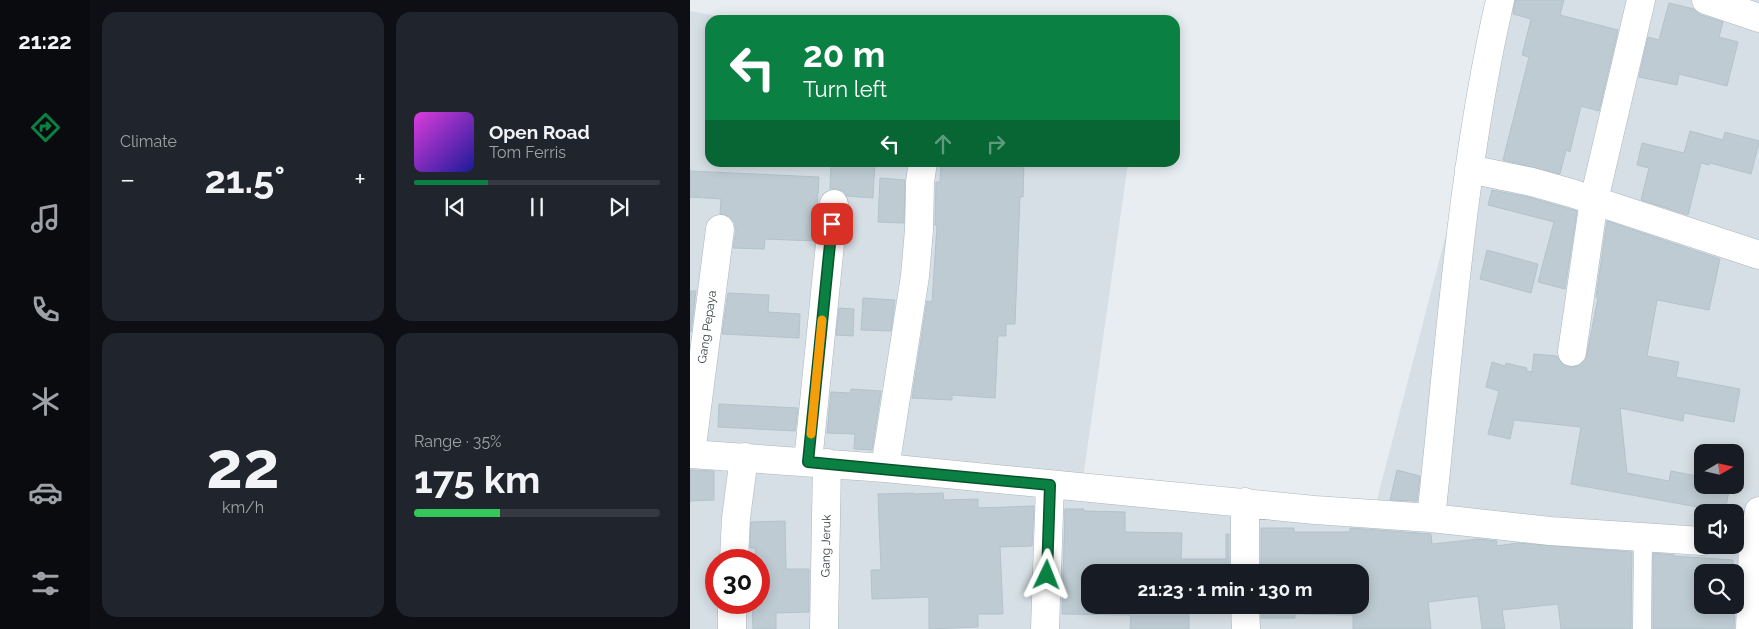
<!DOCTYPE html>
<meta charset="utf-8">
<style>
:root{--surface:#171b24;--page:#20242c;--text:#f1f3f6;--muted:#9ea1a6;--line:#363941;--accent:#0b8043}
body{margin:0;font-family:Raleway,sans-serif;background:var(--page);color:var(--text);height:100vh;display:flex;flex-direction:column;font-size:19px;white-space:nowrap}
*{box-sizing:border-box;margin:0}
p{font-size:16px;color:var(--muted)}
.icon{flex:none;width:28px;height:28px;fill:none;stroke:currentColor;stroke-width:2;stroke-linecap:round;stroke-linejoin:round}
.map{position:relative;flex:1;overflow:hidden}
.side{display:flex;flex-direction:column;gap:12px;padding:12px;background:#0d0f14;width:600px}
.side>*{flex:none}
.hud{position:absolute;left:15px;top:15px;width:475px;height:152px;border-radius:15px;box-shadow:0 2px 12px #0003;background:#0b8043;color:#fff;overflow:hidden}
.needle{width:32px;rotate:81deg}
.tools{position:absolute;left:1004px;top:444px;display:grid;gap:10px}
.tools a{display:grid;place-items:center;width:50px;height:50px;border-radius:10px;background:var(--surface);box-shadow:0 2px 12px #0003;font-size:25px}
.speed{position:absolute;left:15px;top:549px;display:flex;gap:10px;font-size:25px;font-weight:700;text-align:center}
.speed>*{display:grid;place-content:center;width:65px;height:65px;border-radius:50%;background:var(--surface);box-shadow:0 2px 12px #0003;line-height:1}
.speed .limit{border:8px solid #d22;background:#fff;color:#111}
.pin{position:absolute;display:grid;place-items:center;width:42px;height:42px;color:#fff;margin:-21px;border-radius:10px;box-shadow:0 2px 8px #0006}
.me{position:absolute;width:55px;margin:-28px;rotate:2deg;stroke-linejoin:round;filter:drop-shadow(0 0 4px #0008)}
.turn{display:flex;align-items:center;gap:18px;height:105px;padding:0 15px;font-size:22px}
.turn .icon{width:65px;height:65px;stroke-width:2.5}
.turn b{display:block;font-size:35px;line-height:42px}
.lanes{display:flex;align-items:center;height:48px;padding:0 15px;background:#0003;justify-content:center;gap:25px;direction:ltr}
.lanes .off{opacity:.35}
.big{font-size:38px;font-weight:700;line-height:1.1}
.side .widget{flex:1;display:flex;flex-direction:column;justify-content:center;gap:8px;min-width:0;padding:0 18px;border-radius:15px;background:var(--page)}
.side .dial{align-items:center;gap:0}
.dial b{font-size:65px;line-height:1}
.song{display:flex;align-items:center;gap:15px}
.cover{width:60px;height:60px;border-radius:8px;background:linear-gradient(135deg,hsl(300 70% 55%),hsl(240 70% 35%))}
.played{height:5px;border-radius:2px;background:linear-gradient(90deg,var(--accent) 30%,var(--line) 30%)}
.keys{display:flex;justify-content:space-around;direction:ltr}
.heat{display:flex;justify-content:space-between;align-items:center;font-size:28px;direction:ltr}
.charge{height:8px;border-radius:4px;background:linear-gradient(90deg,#34c759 35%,var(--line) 0)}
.side .tiles{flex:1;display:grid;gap:12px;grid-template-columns:repeat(2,1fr)}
.trip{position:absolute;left:391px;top:564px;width:288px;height:50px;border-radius:15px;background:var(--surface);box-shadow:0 2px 12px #0003;font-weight:700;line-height:50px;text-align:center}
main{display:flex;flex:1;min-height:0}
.dock{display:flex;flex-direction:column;width:90px;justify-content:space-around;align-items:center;background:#090b0e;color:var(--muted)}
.dock .icon{width:35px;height:35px}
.dock .current{color:var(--accent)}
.dock b{font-size:22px;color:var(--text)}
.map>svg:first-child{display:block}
.residential{fill:#d6dfe5;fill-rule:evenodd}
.building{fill:#becbd2;stroke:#b2c3cc}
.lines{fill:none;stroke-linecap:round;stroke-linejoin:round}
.service-casing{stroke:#abb6bc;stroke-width:19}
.minor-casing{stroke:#abb6bc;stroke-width:29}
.service{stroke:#fff;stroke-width:18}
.minor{stroke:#fff;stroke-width:28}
.route-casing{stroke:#07532c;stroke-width:12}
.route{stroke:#0b8043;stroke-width:9}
.slow{stroke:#f59e0b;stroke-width:9}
.labels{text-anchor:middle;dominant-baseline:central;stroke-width:5;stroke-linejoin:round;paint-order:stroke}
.street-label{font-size:12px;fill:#374044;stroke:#fff}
</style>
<main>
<nav class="dock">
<b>21:22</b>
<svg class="icon current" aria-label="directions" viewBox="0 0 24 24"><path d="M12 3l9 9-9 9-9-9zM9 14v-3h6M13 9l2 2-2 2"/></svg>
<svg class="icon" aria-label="music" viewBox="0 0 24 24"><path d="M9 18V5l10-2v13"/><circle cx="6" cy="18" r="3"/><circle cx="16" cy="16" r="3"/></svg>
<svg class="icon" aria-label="phone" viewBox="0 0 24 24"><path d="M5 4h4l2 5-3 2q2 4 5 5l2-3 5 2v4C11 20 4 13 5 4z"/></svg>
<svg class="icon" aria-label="climate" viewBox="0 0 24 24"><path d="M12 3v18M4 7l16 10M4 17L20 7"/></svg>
<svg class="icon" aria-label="car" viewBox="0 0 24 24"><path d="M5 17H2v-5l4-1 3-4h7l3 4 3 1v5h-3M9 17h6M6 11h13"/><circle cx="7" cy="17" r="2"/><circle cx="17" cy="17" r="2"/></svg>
<svg class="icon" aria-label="filters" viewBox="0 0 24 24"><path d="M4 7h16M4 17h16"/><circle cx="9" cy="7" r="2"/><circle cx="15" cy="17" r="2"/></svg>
</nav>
<section class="side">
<div class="tiles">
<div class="widget"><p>Climate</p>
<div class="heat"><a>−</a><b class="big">21.5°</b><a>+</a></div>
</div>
<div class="widget">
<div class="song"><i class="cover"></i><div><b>Open Road</b><p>Tom Ferris</p></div></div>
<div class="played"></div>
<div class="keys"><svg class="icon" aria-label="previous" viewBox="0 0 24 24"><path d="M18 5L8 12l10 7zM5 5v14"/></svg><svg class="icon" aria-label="pause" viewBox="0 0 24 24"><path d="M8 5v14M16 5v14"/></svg><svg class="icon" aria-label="next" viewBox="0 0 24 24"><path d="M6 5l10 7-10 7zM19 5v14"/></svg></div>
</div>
<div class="widget dial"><b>22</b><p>km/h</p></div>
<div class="widget"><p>Range · 35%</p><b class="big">175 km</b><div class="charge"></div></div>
</div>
</section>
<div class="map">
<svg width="1069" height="629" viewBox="0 0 1069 629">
<rect width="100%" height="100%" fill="#e8edf2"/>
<path class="residential" d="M817 0H1069V629H0V11L50 20H20V162L438 163 391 492 683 515ZM1012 452H1045V485H1012ZM1012 512H1045V545H1012ZM26 560H69V602H26ZM400 572H670V605H400ZM1012 572H1045V605H1012Z"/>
<path class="building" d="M825 0H874L870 15 928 30 909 111 891 106 880 152 876 150 870 174 813 160 839 57 832 55 841 19 823 14Z
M979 3 1004 9 1011 15 1033 22 1029 37 1048 42 1037 86 989 74 987 85 949 77 958 37 969 40Z
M1000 131 1033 140 1035 132 1069 141V143L1061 174 1020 163 1019 165 1011 163 998 215 951 200 959 168 947 165 952 143 994 153Z
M141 162H185L183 198 157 196 153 191 146 189H140Z
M251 162H334L333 197H330L325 324H316V336H308L305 398 262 395V400L222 398 237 301 242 302 247 225H245L246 183V182H250Z
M0 171 129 177 125 241 75 239 74 249 43 248 46 231 45 223 39 216 30 214 31 199 0 197Z
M190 178 215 180 214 223 188 222Z
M802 190 838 197 887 211 875 289 848 282 864 222 798 205Z
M917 221 1030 259 1019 310 967 300 957 356 989 362 986 377 1050 389 1044 422 994 413 993 421 930 408 937 473 979 481 981 471 1012 477V485H1040L1035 512 881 484 891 427 824 420 820 439 798 434 809 391 796 387 802 362 815 366 816 363 837 368 836 371 842 372 844 354 867 356 872 364 880 367 888 366 896 359 908 298 906 297Z
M797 250 848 264 841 293 790 279Z
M0 291H6L1 332H0Z
M38 293 79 295 78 312 110 314 109 338 32 334Z
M173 298 205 300 201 331 171 330Z
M149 308 164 309 163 336 146 335Z
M161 389 191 391 182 450 164 449 165 434 137 433 141 392 160 393Z
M29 404 108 408 105 431 28 427Z
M0 470 24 471V500L0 501Z
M707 470 730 476 727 501 700 500Z
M223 493V494L253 493 254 500 288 499V508L344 506 342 546 310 547 313 614H288V627L239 629V597L182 599 181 570H191L188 494Z
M375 509H394V511L435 512V532L492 533 491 559H536V534H539V572H400V605H539L540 612H499V629H440L441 615 372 614Z
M95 521 96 569H119V612L86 613V629H63L62 602H69V560H66L65 548H60L61 522Z
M571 528H604V532H660V528L741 534 742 544 788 539 807 541 806 546 828 543 942 552 941 629H871L868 604 812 610 815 629H792L788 596 738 602 741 629H663V615L605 614V618H571V605H670V572H571Z
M963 553 984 555V556L1043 560V572H1012V605H1045V599L1044 629H963Z"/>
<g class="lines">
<g class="service-casing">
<path id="service" d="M952 629 953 537"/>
</g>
<g class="minor-casing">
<path id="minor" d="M1016 0 1069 18
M779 169 842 182 881 193 1069 255
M882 352 904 200 951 0
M0 454 195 468 625 510 741 518 860 531 1012 541
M1 454 30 229
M118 462 144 204
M195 468 225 276 229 230 230 182 233 162
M555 502V572
M741 518C760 345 771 170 810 0
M44 560 46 518 54 457
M555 605 556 629
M42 629V602
M134 629 137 463
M355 629 360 485
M1060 629 1063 544 1069 511"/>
</g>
<use href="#service" class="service"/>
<use href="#minor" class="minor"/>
</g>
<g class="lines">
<g class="route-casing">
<path id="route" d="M142 224 118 462 360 485 357 575"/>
</g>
<use href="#route" class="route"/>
<path class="slow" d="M121 434 132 320"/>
</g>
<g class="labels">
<g class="street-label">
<text transform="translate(17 327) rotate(-82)">Gang Pepaya</text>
<text transform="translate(136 546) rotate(-89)">Gang Jeruk</text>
</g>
</g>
</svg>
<div class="tools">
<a><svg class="needle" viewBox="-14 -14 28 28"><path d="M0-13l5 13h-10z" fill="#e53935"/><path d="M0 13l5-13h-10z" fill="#9ea1a6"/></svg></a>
<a><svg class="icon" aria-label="sound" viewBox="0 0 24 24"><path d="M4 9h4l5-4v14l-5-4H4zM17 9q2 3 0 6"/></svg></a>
<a><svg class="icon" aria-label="search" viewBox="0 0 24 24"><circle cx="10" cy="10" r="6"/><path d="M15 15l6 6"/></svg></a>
</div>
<div class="speed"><div class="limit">30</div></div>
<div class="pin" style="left:142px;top:224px;background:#d93025"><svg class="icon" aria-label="arrive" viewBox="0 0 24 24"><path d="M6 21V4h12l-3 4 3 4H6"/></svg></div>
<svg class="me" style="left:357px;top:575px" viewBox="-20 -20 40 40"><path d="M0-17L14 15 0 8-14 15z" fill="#0b8043" stroke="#fff" stroke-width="4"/></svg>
<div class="trip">21:23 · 1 min · 130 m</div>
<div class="hud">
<div class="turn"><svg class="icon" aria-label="left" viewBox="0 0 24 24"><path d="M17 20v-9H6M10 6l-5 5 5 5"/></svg><div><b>20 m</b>Turn left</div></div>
<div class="lanes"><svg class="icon" aria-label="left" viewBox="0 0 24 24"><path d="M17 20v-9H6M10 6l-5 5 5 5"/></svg><svg class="icon off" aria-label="ahead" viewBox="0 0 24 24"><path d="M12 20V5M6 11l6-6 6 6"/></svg><svg class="icon off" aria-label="right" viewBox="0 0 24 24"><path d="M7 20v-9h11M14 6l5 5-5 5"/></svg></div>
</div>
</div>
</main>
